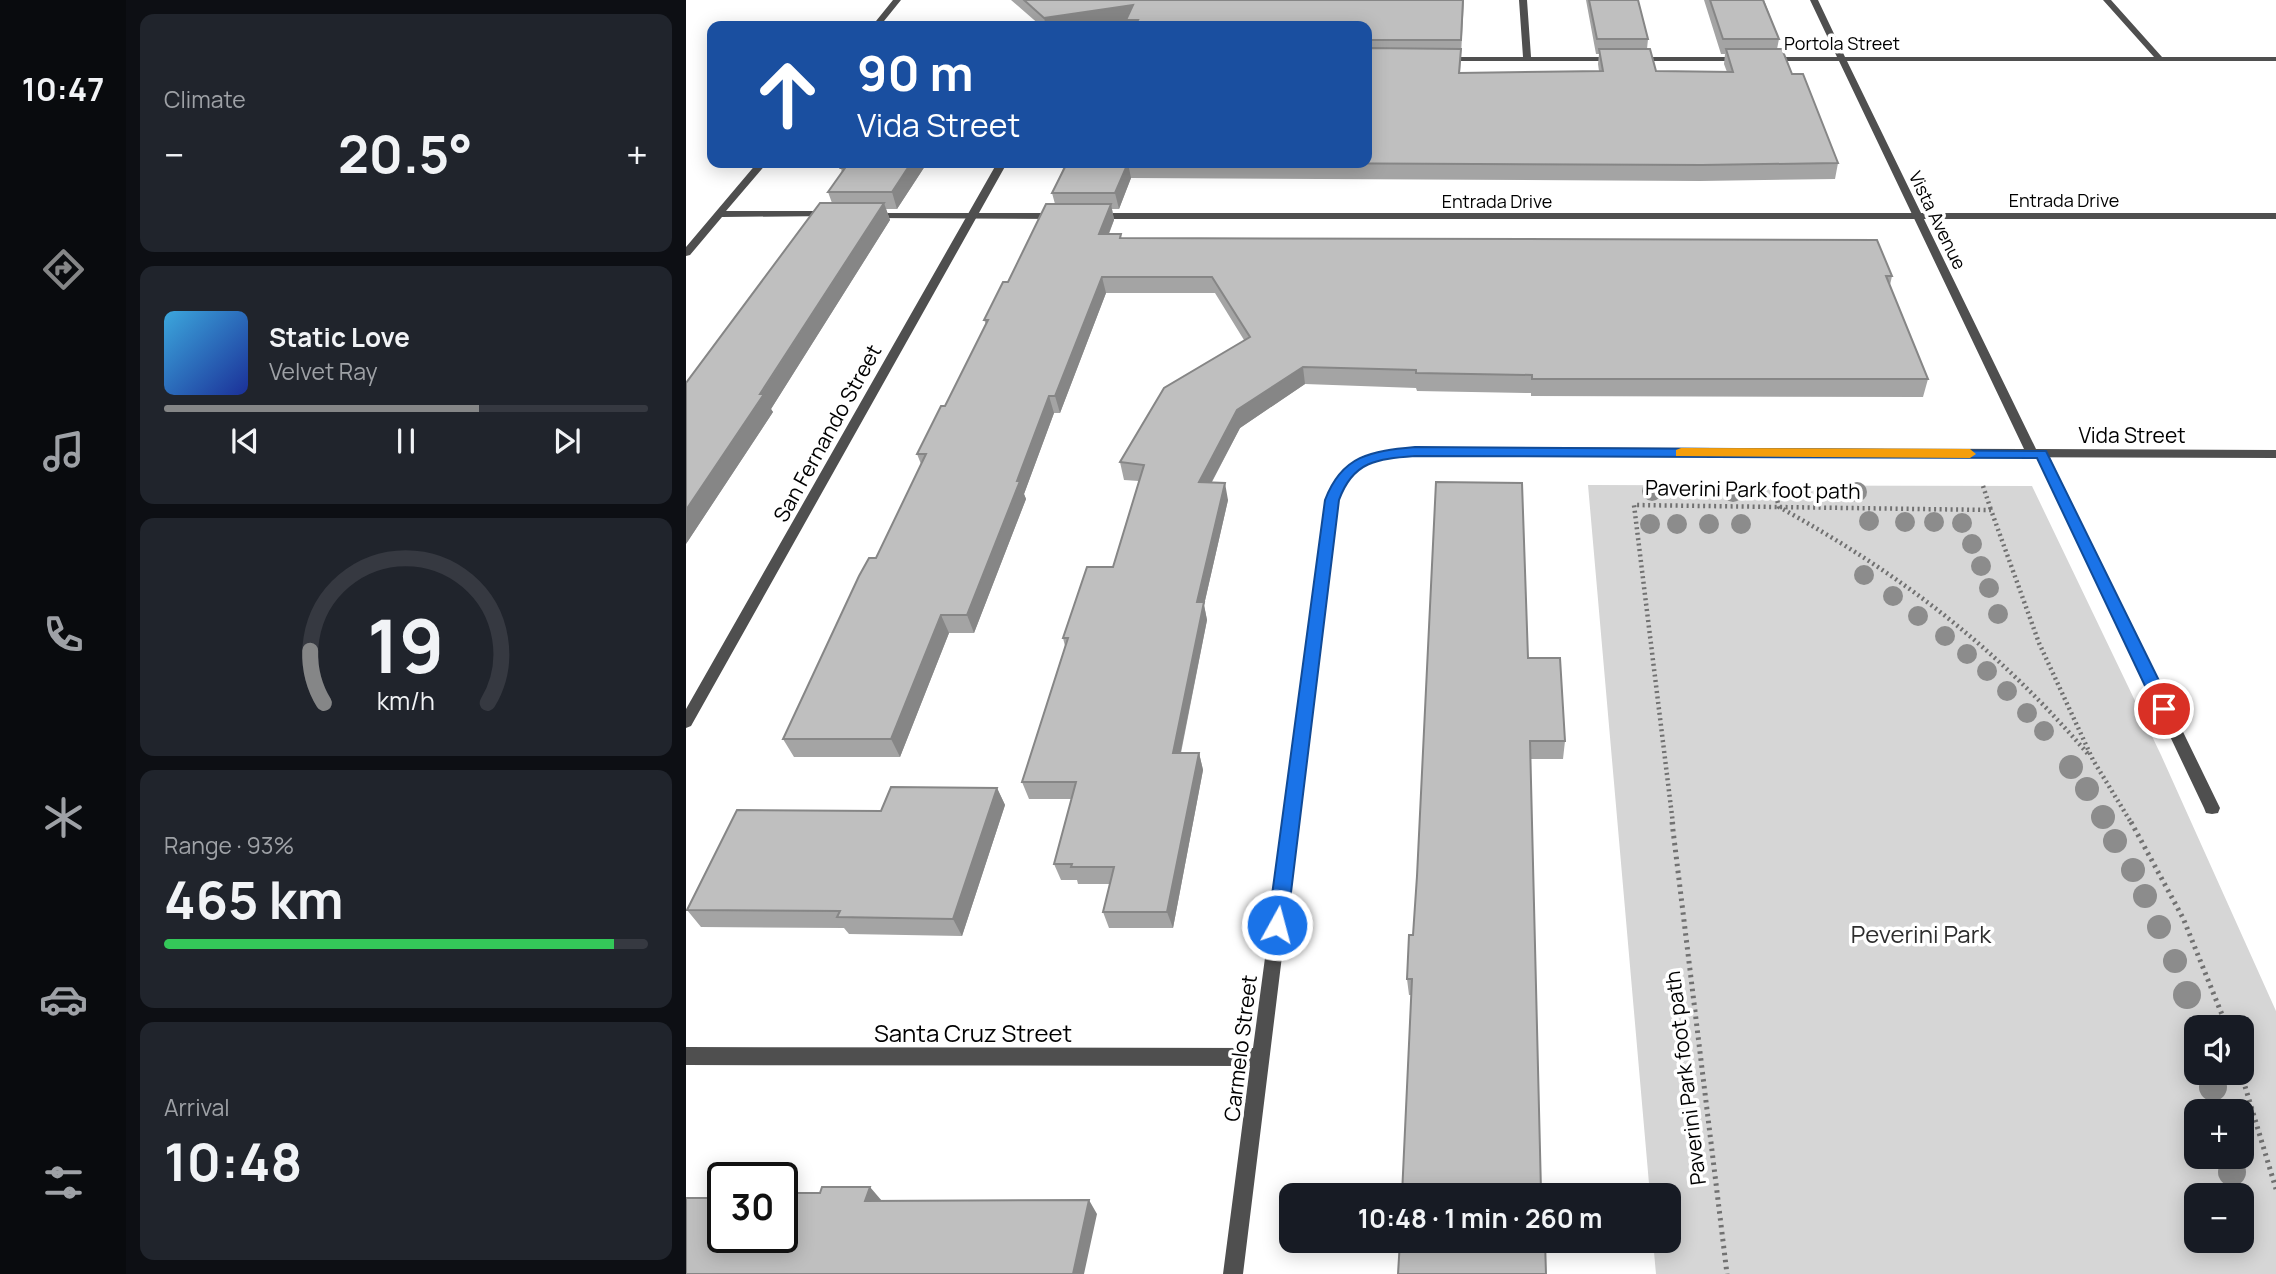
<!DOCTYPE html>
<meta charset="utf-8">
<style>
:root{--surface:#171b24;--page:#20242c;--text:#f1f3f6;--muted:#9ea1a6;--line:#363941;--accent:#858687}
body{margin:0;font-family:Manrope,sans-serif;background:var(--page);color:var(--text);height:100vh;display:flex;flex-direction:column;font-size:26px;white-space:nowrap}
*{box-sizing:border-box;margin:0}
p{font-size:23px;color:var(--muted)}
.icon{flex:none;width:38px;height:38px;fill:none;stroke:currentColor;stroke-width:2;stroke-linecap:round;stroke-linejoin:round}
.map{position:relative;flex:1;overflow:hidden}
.details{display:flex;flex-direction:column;gap:14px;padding:14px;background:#0d0f14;width:560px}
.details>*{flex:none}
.guide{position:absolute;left:21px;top:21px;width:665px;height:147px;border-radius:14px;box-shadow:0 4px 18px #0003;background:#1a4fa0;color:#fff;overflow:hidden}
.tools{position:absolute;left:1498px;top:1015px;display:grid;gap:14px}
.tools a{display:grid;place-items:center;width:70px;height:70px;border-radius:14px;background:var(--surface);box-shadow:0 4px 18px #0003;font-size:35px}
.speed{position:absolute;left:21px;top:1162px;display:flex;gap:14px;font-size:35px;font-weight:700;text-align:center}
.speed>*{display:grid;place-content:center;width:91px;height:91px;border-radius:50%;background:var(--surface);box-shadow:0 4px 18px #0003;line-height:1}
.speed .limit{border:4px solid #111;border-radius:10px;background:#fff;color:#111}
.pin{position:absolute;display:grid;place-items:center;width:60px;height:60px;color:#fff;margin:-30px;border:4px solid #fff;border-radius:50%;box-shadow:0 2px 7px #0007}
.me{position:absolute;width:77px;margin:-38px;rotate:7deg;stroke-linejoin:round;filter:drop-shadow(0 0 5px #0008)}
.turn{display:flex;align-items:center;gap:24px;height:147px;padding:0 35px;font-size:32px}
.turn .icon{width:91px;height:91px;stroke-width:2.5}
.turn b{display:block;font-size:49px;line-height:60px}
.big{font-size:52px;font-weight:700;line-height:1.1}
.details .widget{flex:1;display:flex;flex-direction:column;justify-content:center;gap:10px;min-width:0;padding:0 24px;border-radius:14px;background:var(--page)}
.details .dial{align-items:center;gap:0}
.dial svg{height:182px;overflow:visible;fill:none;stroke:var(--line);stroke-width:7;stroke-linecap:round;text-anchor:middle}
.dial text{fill:var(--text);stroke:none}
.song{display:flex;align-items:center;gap:21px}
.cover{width:84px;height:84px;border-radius:10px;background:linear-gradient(135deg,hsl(200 70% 55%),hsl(230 70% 35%))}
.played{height:7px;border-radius:4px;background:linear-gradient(90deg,var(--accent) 65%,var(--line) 65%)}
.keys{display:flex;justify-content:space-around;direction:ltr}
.heat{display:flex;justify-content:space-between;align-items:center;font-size:38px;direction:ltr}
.charge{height:10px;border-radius:5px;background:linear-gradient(90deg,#34c759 93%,var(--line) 0)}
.trip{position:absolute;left:593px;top:1183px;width:402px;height:70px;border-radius:14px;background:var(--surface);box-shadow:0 4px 18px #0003;font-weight:700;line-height:70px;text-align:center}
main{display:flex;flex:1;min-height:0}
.tab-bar{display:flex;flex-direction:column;width:126px;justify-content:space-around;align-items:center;background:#090b0e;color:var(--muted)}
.tab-bar .icon{width:49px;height:49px}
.tab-bar .selected{color:var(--accent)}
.tab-bar b{font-size:32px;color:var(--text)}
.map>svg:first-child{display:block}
.green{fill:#d6d6d6;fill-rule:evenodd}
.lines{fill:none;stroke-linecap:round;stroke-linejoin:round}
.path-far1{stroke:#717171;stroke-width:4.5;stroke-dasharray:2 3.5;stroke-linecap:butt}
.path{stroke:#717171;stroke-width:5;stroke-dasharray:2.5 4.5;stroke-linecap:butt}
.service{fill:#4f4f4f;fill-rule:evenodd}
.minor{fill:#4f4f4f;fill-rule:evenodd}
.tertiary{fill:#4f4f4f;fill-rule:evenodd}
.tree{fill:#8c8c8c}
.wall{fill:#a4a4a4}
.shaded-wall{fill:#868686}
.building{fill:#bfbfbf;stroke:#868686;stroke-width:2}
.route{fill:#1a73e8;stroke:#114b97;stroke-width:2}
.slow{fill:#f59e0b}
.labels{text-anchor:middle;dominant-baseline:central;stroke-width:7;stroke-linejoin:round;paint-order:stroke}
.far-street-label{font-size:18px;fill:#000;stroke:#fff}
.street-label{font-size:21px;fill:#000;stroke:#fff}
.near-park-label{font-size:24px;fill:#2d2d2d;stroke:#fff}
.near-street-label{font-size:24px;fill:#000;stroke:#fff}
</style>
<main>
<nav class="tab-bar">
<b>10:47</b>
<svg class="icon selected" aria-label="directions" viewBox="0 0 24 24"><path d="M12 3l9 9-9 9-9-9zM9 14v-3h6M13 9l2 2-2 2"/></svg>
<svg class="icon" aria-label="music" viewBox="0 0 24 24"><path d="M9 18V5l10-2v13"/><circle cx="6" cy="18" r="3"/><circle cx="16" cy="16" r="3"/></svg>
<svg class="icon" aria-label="phone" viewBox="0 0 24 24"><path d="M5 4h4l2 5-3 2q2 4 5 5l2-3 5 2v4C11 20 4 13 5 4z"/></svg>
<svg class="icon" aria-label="climate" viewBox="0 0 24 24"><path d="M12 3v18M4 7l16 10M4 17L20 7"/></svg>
<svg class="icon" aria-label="car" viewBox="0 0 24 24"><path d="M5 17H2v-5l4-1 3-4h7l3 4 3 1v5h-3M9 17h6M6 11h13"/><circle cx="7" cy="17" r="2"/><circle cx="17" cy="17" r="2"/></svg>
<svg class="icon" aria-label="filters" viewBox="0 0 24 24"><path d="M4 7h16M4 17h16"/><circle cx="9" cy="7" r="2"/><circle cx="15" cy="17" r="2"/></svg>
</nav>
<section class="details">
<div class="widget"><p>Climate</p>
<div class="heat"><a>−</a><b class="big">20.5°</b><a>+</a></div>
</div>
<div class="widget">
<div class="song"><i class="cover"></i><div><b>Static Love</b><p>Velvet Ray</p></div></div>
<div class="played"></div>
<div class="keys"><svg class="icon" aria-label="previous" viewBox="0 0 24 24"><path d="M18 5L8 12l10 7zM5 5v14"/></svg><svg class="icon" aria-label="pause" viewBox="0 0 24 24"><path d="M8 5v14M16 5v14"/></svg><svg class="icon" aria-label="next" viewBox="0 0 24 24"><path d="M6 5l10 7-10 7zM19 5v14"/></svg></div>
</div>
<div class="widget dial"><svg viewBox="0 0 100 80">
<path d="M14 69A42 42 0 1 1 86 69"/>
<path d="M14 69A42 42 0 0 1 8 46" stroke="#858687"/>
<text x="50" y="56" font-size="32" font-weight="700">19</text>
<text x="50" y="72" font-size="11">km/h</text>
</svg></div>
<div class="widget"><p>Range · 93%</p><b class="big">465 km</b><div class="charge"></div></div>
<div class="widget"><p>Arrival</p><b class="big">10:48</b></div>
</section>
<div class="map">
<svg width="1590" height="1274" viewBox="0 0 1590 1274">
<rect width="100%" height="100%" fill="#fff"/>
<path class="green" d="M902 485 1346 486 1475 755 1590 1011V1274H970L967 1241H984V1195H964ZM1510 1027H1556V1073H1510ZM1510 1111H1556V1157H1510ZM1510 1195H1556V1241H1510Z"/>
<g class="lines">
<path class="path-far1" d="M1087 485 1093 507C1216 575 1310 647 1402 754
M1297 486 1305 510
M987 824 948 505 1305 510 1353 643 1407 760 1446 824"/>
<path class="path" d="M986 822 1041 1274
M1445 822 1497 918 1541 1027
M1555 1073 1590 1189"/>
<path class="service" d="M1356 450 1362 454 1534 808 1532 813 1526 814 1520 813 1518 808 1350 454Z"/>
<path class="minor" d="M833 0H841L845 57H1057L1061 59 1057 61H755L754 59 758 57H837Z
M1124 0H1132L1159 57H1468L1417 0H1425L1476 57H1590V61H1161L1350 449 1590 450V458L729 455C692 457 667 463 652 500L557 1274H537L564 1066 0 1065V1047L567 1048 640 500C657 458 686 450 729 447L1338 449 1153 61H1080L1076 59 1080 57H1151Z
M311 163H321L5 726 0 728V709Z"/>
<path class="tertiary" d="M207 0H215L194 26H186Z
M71 163H81L40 211H143L146 212V216L36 217 4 255 0 256V247Z
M181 213H371L376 216 371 219 184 218 179 215Z
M1590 213V219H408L403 216 408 213Z"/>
</g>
<g class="tree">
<circle cx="966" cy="491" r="10"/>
<circle cx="1047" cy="492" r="10"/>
<circle cx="1171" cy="492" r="10"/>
<circle cx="1183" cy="521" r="10"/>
<circle cx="1219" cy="522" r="10"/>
<circle cx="1248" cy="522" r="10"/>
<circle cx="1276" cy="523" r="10"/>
<circle cx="964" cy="524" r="10"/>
<circle cx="991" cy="524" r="10"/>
<circle cx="1023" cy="524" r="10"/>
<circle cx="1055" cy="524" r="10"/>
<circle cx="1286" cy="544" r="10"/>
<circle cx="1295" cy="566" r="10"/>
<circle cx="1178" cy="575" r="10"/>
<circle cx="1303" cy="588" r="10"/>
<circle cx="1207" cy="596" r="10"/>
<circle cx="1312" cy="614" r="10"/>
<circle cx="1232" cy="616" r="10"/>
<circle cx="1259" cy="636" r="10"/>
<circle cx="1281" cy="654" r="10"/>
<circle cx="1301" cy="671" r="10"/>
<circle cx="1321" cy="691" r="10"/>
<circle cx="1341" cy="713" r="10"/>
<circle cx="1358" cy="731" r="10"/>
<circle cx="1385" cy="767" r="12"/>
<circle cx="1401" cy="789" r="12"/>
<circle cx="1417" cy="817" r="12"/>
<circle cx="1429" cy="841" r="12"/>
<circle cx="1447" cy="870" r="12"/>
<circle cx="1459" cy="896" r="12"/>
<circle cx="1473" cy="927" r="12"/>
<circle cx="1489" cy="961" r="12"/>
<circle cx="1501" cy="995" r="14"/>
<circle cx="1527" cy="1087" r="14"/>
<circle cx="1546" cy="1172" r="14"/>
</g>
<path class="wall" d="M325 0H778L774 73 913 71 912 64 913 54H910L900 0H952L962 39 961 49 970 71 1041 72 1038 64 1039 54H1035L1018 0H1078L1093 39 1091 49 1106 74 1152 163 1149 179 1014 181 445 178 433 209H426L428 220 423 234 436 238 1206 276 1204 285 1242 379 1237 397 845 396V393L731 391 730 388 619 384 554 428 526 482 542 500 518 605 521 620 495 753H513L517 770 487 928H423L417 912 424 884H392L391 880H375L368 864 386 799H343L336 782 379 646 377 638 427 567 453 481 438 480 434 462 558 340 529 293H420L374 413H368L338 494 340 499 288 633H263L214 757H108L97 739 190 558 235 464 231 454 259 406 300 324 298 320 369 204 366 193 377 169 376 165 377 163H681V26H441L440 21 406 26H355Z
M241 163 211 209H200L204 220 85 409 87 412 0 544 146 203 142 192 156 173 155 168Z
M750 482 836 483 842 658H874L879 741 877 759H844L855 1191H858V1195H716L725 995H723L721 979 723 935H727L731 876Z
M311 788 319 805 276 936 163 934 158 928 15 927 1 910 195 811Z"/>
<path class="shaded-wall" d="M447 5 440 21 406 26H360L358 18Z
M225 163H241L211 209 206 192Z
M442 163 445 178 433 209 429 193Z
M198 203 204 220 85 409 87 412 0 544V510Z
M425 204 428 220 416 250 413 234Z
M416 277 420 293 374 413 369 396Z
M617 367 619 384 554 428 516 500 513 482 551 410Z
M363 396 368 413 338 494 340 499 288 633 281 615Z
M539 483 542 500 518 605 521 620 491 770 487 753 511 602Z
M255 615 263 633 214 757 205 739Z
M513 753 517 770 487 928 481 912Z
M311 788 319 805 276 936 267 919Z
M184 1187 196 1201H179Z
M403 1200 411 1214 398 1274H387Z"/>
<path class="building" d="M338 0H777L775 40H681V26H449L452 20H440L447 5 358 18Z
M903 0H952L962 39H911Z
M1024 0H1077L1093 39H1037Z
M681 48 775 49 773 73 917 71 913 49H964L970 71 1047 72 1040 49H1096L1106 74H1117L1152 163 1016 165 586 163H681Z
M159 163H225L206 192H142L159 168H155Z
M377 163H442L429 193H366L380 165H376Z
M134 203H198L74 394H78L0 510V383Z
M360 204H425L413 234H435L434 238 1191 240 1206 276H1200L1242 379H846V375L730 373V370L617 367 551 410 513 482 539 483 511 602H518L487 753H513L481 912H417L428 867H385L386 864H368L390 782H336L382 638H377L401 567H427L458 465 434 462 478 388 564 337 526 277H416L369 396H363L331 481H334L281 615H255L205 739H97L173 576 183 558H190L240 454H231L255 406H259L302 320H298L317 282H322Z
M750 482 836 483 842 658H874L879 741H844L855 1191H858V1195H716L726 979H721L723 935H727L731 876Z
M205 787 311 788 267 919 151 917 154 911 1 910 51 810 195 811Z
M136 1187H184L179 1201 403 1200 387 1274H0V1198H37V1237H96V1193H134Z
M714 1241H859L860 1274H712Z"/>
<path class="route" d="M729 447 1360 451 1487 709 1484 714H1472L1470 709 1351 458 729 456C691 459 667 461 653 500L601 925 598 931 591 933 584 931 582 925 639 500C656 455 685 451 729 447Z"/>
<path class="slow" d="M995 448 1284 449 1290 454 1284 458 990 456V450Z"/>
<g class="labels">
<g class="far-street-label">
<text x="1156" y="43">Portola Street</text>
<text x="1378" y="200">Entrada Drive</text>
<text x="811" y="201">Entrada Drive</text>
<text transform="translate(1252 220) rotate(64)">Vista Avenue</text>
</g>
<g class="street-label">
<text transform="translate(141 433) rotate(-61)">San Fernando Street</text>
<text x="1446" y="435">Vida Street</text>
<text transform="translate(1067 489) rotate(1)">Paverini Park foot path</text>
<text transform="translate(554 1048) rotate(-83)">Carmelo Street</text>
<text transform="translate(999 1078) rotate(-97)">Paverini Park foot path</text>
</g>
<g class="near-park-label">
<text x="1235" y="933">Peverini Park</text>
</g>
<g class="near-street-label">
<text x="287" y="1032">Santa Cruz Street</text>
</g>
</g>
</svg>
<div class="tools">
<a><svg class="icon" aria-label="sound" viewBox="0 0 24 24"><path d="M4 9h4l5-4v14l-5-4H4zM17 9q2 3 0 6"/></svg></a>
<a>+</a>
<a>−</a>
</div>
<div class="speed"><div class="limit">30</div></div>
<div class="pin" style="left:1478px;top:709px;background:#d93025"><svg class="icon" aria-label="arrive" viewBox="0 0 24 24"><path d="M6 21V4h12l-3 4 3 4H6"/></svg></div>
<svg class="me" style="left:591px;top:925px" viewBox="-20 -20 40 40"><circle r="17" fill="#1a73e8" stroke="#fff" stroke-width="3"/><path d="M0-11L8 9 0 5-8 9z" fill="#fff"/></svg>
<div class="trip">10:48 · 1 min · 260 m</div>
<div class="guide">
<div class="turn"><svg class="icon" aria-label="ahead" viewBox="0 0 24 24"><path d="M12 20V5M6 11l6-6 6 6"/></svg><div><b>90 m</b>Vida Street</div></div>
</div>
</div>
</main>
